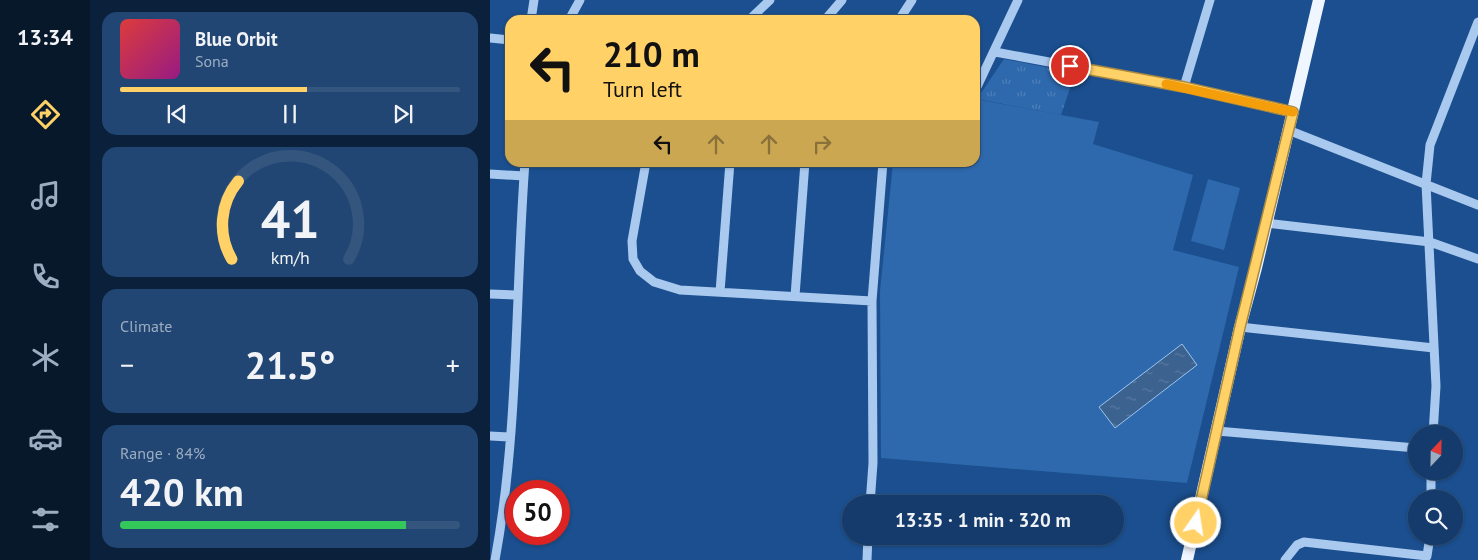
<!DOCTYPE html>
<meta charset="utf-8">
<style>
:root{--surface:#143b6b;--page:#214673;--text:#f1f3f6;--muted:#9dadc1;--line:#33557e;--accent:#ffd166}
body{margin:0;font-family:"PT Sans",sans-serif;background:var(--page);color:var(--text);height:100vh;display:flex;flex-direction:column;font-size:19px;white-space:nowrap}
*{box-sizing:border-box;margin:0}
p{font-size:16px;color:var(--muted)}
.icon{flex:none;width:28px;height:28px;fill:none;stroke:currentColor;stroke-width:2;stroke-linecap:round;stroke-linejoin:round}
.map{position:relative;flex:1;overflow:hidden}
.drawer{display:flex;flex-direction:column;gap:12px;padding:12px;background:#0b203b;width:400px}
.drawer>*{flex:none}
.hud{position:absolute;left:15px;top:15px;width:475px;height:152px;border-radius:15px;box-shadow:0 1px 4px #0004,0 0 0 1px var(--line);background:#ffd166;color:#111;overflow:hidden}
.needle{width:32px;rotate:22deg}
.controls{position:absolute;left:918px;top:425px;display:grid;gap:10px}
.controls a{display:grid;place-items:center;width:55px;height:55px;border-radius:50%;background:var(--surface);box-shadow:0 1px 4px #0004,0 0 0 1px var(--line);font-size:25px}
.speed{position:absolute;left:15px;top:480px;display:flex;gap:10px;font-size:25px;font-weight:700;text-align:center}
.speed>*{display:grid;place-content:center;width:65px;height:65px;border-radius:50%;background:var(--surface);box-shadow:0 1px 4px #0004,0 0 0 1px var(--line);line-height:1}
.speed .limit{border:8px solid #d22;background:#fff;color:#111}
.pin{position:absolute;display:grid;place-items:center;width:42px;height:42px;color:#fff;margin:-21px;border:2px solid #fff;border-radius:50%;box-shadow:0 1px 5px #0007}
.me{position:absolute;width:55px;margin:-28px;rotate:13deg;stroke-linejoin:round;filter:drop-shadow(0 0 4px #0008)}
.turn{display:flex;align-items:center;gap:18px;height:105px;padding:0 15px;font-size:22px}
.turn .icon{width:65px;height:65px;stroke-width:2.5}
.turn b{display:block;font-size:35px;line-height:42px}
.lanes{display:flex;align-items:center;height:48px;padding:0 15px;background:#0003;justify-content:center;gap:25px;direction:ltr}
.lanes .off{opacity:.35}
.big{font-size:38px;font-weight:700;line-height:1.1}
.drawer .card{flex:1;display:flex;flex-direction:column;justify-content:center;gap:8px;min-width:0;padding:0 18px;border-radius:15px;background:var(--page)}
.drawer .dial{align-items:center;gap:0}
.dial svg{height:130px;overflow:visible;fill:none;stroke:var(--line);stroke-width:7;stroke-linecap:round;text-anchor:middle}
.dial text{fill:var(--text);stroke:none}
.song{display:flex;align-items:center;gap:15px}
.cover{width:60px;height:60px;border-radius:8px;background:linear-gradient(135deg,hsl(0 70% 55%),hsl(310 70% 35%))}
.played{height:5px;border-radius:2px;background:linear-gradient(90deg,var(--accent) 55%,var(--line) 55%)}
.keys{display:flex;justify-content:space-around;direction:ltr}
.heat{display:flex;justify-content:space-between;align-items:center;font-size:28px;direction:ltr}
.charge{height:8px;border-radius:4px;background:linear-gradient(90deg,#34c759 84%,var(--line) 0)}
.trip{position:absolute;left:352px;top:495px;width:282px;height:50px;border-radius:25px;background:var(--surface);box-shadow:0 1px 4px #0004,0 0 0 1px var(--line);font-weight:700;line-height:50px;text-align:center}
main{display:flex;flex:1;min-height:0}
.menu{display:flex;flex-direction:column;width:90px;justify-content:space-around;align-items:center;background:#08182b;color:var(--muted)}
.menu .icon{width:35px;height:35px}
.menu .on{color:var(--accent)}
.menu b{font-size:22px;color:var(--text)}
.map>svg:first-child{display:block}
.grass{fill:url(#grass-tufts)}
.pitch{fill:#2e69ad}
.water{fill:url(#water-ripples);stroke:#9cc4f0}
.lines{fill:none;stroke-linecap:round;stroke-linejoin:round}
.minor{stroke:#a9c9ee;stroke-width:9}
.major{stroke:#f0f6ff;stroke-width:12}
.route-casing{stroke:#a68842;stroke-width:12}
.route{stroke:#ffd166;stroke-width:9}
.slow{stroke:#f59e0b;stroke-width:9}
</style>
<main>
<nav class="menu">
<b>13:34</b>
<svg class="icon on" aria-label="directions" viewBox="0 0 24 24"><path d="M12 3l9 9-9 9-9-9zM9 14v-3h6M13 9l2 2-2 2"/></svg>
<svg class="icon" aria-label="music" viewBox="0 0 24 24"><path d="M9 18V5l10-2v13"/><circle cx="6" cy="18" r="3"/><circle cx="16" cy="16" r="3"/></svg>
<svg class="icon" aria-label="phone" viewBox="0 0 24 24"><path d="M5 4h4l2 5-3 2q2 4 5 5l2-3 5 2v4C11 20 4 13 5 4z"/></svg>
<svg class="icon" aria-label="climate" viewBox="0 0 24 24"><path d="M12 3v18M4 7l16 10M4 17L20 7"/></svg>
<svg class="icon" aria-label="car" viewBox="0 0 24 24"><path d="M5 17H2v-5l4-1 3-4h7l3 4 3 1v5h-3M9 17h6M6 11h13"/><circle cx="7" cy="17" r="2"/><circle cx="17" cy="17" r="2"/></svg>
<svg class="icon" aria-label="filters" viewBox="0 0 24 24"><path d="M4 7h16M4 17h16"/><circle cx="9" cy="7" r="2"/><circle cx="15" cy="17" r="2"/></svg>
</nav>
<section class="drawer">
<div class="card">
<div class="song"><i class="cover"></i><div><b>Blue Orbit</b><p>Sona</p></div></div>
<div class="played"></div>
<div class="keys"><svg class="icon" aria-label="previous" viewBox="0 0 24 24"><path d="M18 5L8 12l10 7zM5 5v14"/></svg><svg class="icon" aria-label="pause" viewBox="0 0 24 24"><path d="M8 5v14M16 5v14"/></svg><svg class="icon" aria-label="next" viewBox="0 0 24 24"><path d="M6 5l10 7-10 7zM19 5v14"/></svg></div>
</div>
<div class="card dial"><svg viewBox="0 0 100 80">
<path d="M14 69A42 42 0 1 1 86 69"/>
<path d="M14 69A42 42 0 0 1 18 21" stroke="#ffd166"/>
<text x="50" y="56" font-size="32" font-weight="700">41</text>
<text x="50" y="72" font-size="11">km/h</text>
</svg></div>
<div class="card"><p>Climate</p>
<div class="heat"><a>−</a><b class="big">21.5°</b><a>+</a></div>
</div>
<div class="card"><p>Range · 84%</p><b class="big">420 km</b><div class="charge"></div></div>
</section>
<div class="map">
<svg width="988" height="560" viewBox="0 0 988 560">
<defs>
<pattern id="grass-tufts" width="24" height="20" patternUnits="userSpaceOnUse" patternTransform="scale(1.25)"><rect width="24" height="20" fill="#2e69ad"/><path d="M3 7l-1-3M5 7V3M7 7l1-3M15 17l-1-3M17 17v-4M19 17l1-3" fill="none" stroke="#4d80b9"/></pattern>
<pattern id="water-ripples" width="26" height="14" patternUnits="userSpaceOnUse" patternTransform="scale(1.25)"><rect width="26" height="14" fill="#3c6290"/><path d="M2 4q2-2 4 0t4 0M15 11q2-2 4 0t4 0" fill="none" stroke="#597aa1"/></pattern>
</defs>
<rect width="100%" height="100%" fill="#1b4f8f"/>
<path class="grass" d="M514 59 585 73 571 115 487 99Z"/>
<path class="pitch" d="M485 99 609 122 603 144 703 175 683 250 749 267 697 483 391 458 390 291 403 163 485 162Z
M718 179 750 188 734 250 701 241Z"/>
<path class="water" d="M692 344 707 365 625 428 609 407Z"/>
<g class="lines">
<path class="minor" d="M41 20 44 0
M79 20 90 0
M259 20 280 0
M335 20 352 0
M409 20 422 0
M0 38 20 40
M505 52 694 87 803 112
M694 87 720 0
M485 91 528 0
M798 130 988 205
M156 162 142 241 143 259 150 271 164 282 190 290 382 301
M0 174 34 176
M775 223 940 242 988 259
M230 292 240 162
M0 294 26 295
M305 296 315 162
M750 327 944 348
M727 431 926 448
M943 434 946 386 936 184 940 145 988 22
M0 436 19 437
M941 499V471
M380 504 383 463 382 301 393 162
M5 560C29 431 25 294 35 162
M377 560 378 536
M795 560 807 545 814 542 937 556 940 536"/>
<path class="major" d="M697 560 750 327 766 268 829 0"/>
</g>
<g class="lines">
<g class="route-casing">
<path id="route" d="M580 66 694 87 803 112 750 327 706 523"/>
</g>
<use href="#route" class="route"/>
<path class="slow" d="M676 84 803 112"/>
</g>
</svg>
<div class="controls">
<a><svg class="needle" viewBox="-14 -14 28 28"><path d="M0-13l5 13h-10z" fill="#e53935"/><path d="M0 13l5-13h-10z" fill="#9dadc1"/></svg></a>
<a><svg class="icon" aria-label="search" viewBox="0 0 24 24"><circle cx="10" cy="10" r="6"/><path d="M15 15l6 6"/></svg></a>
</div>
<div class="speed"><div class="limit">50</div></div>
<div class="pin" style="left:580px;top:66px;background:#d93025"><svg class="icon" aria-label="arrive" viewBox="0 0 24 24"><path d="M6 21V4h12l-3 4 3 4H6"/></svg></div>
<svg class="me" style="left:706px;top:523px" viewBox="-20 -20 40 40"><circle r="17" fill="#ffd166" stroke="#fff" stroke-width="3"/><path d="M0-11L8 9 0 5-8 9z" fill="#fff"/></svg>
<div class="trip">13:35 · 1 min · 320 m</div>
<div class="hud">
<div class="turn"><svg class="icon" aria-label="left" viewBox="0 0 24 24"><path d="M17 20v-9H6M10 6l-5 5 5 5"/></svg><div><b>210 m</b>Turn left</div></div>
<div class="lanes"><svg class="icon" aria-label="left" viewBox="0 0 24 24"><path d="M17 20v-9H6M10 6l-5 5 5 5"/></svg><svg class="icon off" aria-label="ahead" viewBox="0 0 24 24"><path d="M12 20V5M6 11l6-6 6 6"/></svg><svg class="icon off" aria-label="ahead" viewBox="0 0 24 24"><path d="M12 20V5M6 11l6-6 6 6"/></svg><svg class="icon off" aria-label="right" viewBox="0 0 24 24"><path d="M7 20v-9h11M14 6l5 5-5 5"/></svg></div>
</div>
</div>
</main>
